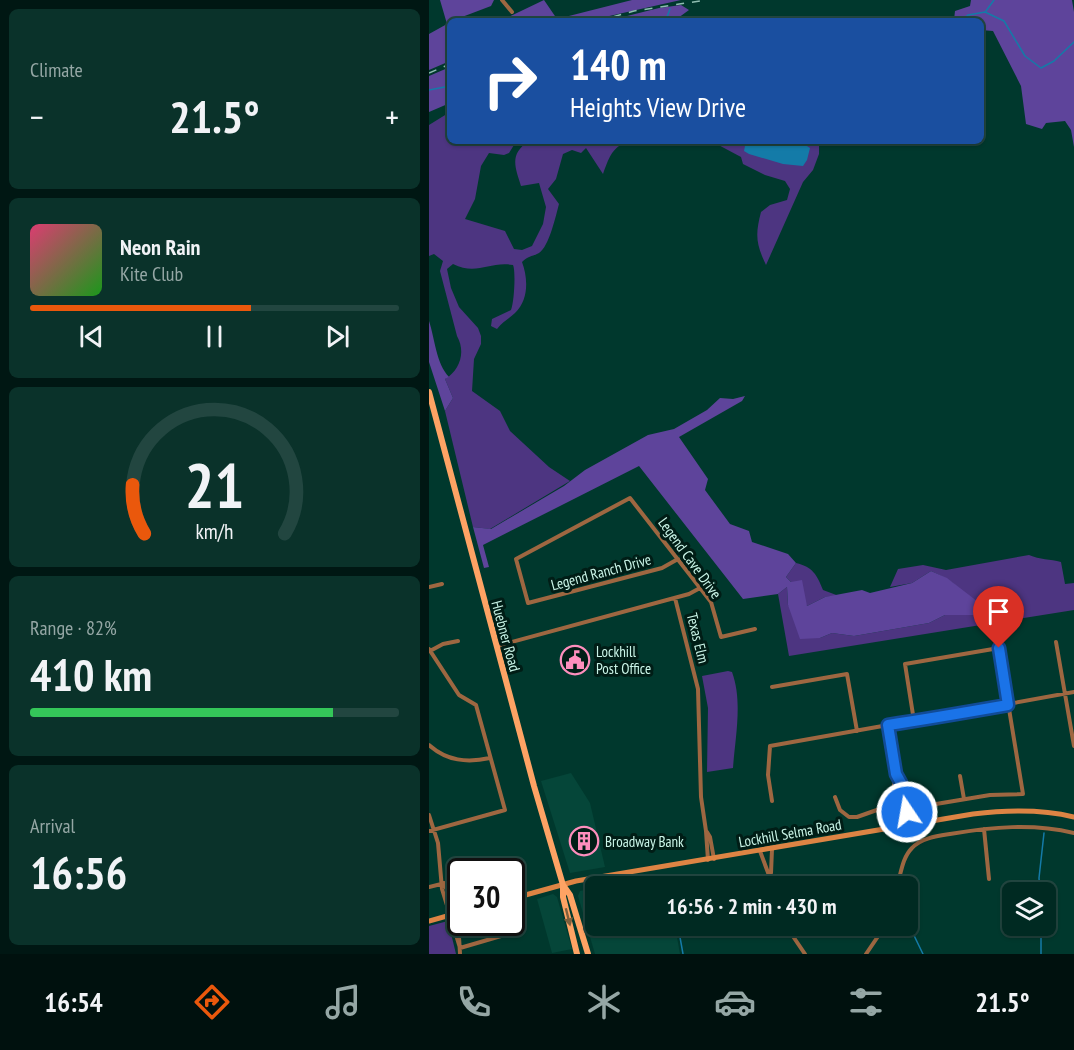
<!DOCTYPE html>
<meta charset="utf-8">
<style>
:root{--surface:#002a22;--page:#0a322a;--text:#f1f3f6;--muted:#95a7a5;--line:#224640;--accent:#ea580c}
body{margin:0;font-family:"PT Sans Narrow",sans-serif;background:var(--page);color:var(--text);height:100vh;display:flex;flex-direction:column;font-size:22px;white-space:nowrap}
*{box-sizing:border-box;margin:0}
p{font-size:20px;color:var(--muted)}
.icon{flex:none;width:33px;height:33px;fill:none;stroke:currentColor;stroke-width:2;stroke-linecap:round;stroke-linejoin:round}
.map{position:relative;flex:1;overflow:hidden}
.sheet{display:flex;flex-direction:column;gap:9px;padding:9px;background:#001713;width:429px}
.sheet>*{flex:none}
.hud{position:absolute;left:18px;top:18px;width:537px;height:126px;border-radius:9px;box-shadow:0 2px 4px #0004,0 0 0 2px var(--line);background:#1a4fa0;color:#fff;overflow:hidden}
.buttons{position:absolute;left:573px;top:882px;display:grid;gap:12px}
.buttons a{display:grid;place-items:center;width:54px;height:54px;border-radius:9px;background:var(--surface);box-shadow:0 2px 4px #0004,0 0 0 2px var(--line);font-size:30px}
.speed{position:absolute;left:18px;top:858px;display:flex;gap:12px;font-size:30px;font-weight:700;text-align:center}
.speed>*{display:grid;place-content:center;width:78px;height:78px;border-radius:50%;background:var(--surface);box-shadow:0 2px 4px #0004,0 0 0 2px var(--line);line-height:1}
.speed .limit{border:3px solid #111;border-radius:9px;background:#fff;color:#111}
.pin{position:absolute;display:grid;place-items:center;width:51px;height:51px;color:#fff;margin:-62px -26px;border-radius:50% 50% 50% 0;rotate:-45deg;box-shadow:0 0 6px #0007}
.pin .icon{rotate:45deg}
.me{position:absolute;width:66px;margin:-33px;rotate:348deg;stroke-linejoin:round;filter:drop-shadow(0 0 4px #0008)}
.turn{display:flex;align-items:center;gap:21px;height:126px;padding:0 24px;font-size:27px}
.turn .icon{width:78px;height:78px;stroke-width:2.5}
.turn b{display:block;font-size:42px;line-height:51px}
.big{font-size:45px;font-weight:800;line-height:1.1}
.sheet .card{flex:1;display:flex;flex-direction:column;justify-content:center;gap:9px;min-width:0;padding:0 21px;border-radius:9px;background:var(--page)}
.sheet .dial{align-items:center;gap:0}
.dial svg{height:156px;overflow:visible;fill:none;stroke:var(--line);stroke-width:7;stroke-linecap:round;text-anchor:middle}
.dial text{fill:var(--text);stroke:none}
.song{display:flex;align-items:center;gap:18px}
.cover{width:72px;height:72px;border-radius:9px;background:linear-gradient(135deg,hsl(340 70% 55%),hsl(120 70% 35%))}
.played{height:6px;border-radius:3px;background:linear-gradient(90deg,var(--accent) 60%,var(--line) 60%)}
.keys{display:flex;justify-content:space-around;direction:ltr}
.heat{display:flex;justify-content:space-between;align-items:center;font-size:33px;direction:ltr}
.charge{height:9px;border-radius:4px;background:linear-gradient(90deg,#34c759 82%,var(--line) 0)}
.trip{position:absolute;left:156px;top:876px;width:333px;height:60px;border-radius:9px;background:var(--surface);box-shadow:0 2px 4px #0004,0 0 0 2px var(--line);font-weight:800;line-height:60px;text-align:center}
.menu{display:flex;height:96px;justify-content:space-around;align-items:center;background:#00110e;color:var(--muted)}
.menu .icon{width:42px;height:42px}
.menu .selected{color:var(--accent)}
.menu b{font-size:27px;color:var(--text)}
main{display:flex;flex:1;min-height:0}
.map>svg:first-child{display:block}
.built{fill:#054639}
.green{fill:#4d3581}
.forest{fill:#5e449b}
.water{fill:#147ba8}
.lines{fill:none;stroke-linecap:round;stroke-linejoin:round}
.stream{stroke:#147ba8;stroke-width:1.5}
.street{stroke:#9e6741;stroke-width:4}
.secondary{stroke:#dd8444;stroke-width:5}
.primary{stroke:#fea364;stroke-width:6}
.rail{stroke:#8ebdb1;stroke-width:1.5;stroke-dasharray:8 8;stroke-linecap:butt}
.oneway{fill:#7f603d}
.route-casing{stroke:#114b97;stroke-width:15}
.route{stroke:#1a73e8;stroke-width:10}
.labels{text-anchor:middle;dominant-baseline:central;stroke-width:6;stroke-linejoin:round;paint-order:stroke}
.street-label{font-size:15px;fill:#caf5e8;stroke:#001d16}
.poi-label{font-size:15px;fill:#caf5e8;stroke:#001d16;text-anchor:start}
</style>
<main>
<section class="sheet">
<div class="card"><p>Climate</p>
<div class="heat"><a>−</a><b class="big">21.5°</b><a>+</a></div>
</div>
<div class="card">
<div class="song"><i class="cover"></i><div><b>Neon Rain</b><p>Kite Club</p></div></div>
<div class="played"></div>
<div class="keys"><svg class="icon" aria-label="previous" viewBox="0 0 24 24"><path d="M18 5L8 12l10 7zM5 5v14"/></svg><svg class="icon" aria-label="pause" viewBox="0 0 24 24"><path d="M8 5v14M16 5v14"/></svg><svg class="icon" aria-label="next" viewBox="0 0 24 24"><path d="M6 5l10 7-10 7zM19 5v14"/></svg></div>
</div>
<div class="card dial"><svg viewBox="0 0 100 80">
<path d="M14 69A42 42 0 1 1 86 69"/>
<path d="M14 69A42 42 0 0 1 8 44" stroke="#ea580c"/>
<text x="50" y="56" font-size="32" font-weight="700">21</text>
<text x="50" y="72" font-size="11">km/h</text>
</svg></div>
<div class="card"><p>Range · 82%</p><b class="big">410 km</b><div class="charge"></div></div>
<div class="card"><p>Arrival</p><b class="big">16:56</b></div>
</section>
<div class="map">
<svg width="645" height="954" viewBox="0 0 645 954">
<rect width="100%" height="100%" fill="#00382d"/>
<path class="built" d="M142 773 161 803 176 867 141 873 112 781Z
M238 875 239 886H174Z
M166 888V926H246L251 954H166L149 896 151 891Z
M124 894 128 897 143 949 123 953 108 899Z"/>
<path class="green" d="M21 112V141H82L85 145 80 153 75 155 60 153 52 166 46 199 36 219 76 231 85 249 93 250 103 246 114 224 117 207 110 183 92 186C86 167 80 154 100 141H198C182 149 180 158 174 174L157 148 152 153 143 150 134 154 127 179 119 189 130 204C127 215 120 247 110 253 103 257 100 255 93 262 99 278 100 300 86 313 80 319 74 321 68 329L62 326 63 319 82 310C85 303 87 272 84 265 60 261 48 276 24 264L18 269 22 288 30 307 49 328 52 336V344L45 359 43 391 71 411 81 431 120 467 141 481 61 529 44 527 16 411 24 398 16 379C31 370 37 352 28 336L11 271 14 261 5 254 0 256V125Z
M282 141H390V154L384 170 374 182 337 265C327 244 326 235 332 212L341 205 358 200 361 189 356 181 336 175 314 164 312 157Z
M600 555C611 560 621 559 632 562L636 584 645 583V610L360 656 349 594 358 587 359 605 391 638 403 633 425 636 500 623 516 615H545C533 589 529 583 502 571L483 583 461 587 469 569 494 565 517 570Z
M367 563C384 567 388 575 394 590L410 596 396 597 378 606 362 582 357 577Z
M299 671 303 672C314 702 306 738 304 768L278 772 279 708 273 676Z
M19 921 27 954H0V926Z"/>
<path class="forest" d="M11 0H65L62 6 33 17 34 21H21V61L0 70V34L18 24Z
M115 0 128 19 203 0H252L158 21H71Z
M542 0H643L645 12V147L642 130 636 121 617 123 613 129 597 124 592 86 564 31 552 30V21L525 20 526 11 541 6Z
M252 5 260 10 249 18 248 21H178L230 8Z
M21 67V103L0 112V76Z
M0 321C6 339 7 363 20 377L16 379 24 398 16 411 0 362Z
M316 396 313 401 250 437 279 479 276 490 301 524 320 531 323 542 359 554 367 563 357 577 362 582 373 580 378 606 396 597 433 590 441 593 483 583 502 571 518 578 553 605 554 611 545 615H516L500 623 425 636 403 633 391 638 371 639 359 605 358 587 349 594 314 599 210 466 54 545 60 567 55 568 44 527 62 529 135 486 156 470 219 435 245 429 278 410 291 398 304 399Z"/>
<path class="water" d="M317 141H370L381 148 378 160 374 166 354 164 320 154 315 151Z"/>
<g class="lines">
<path class="stream" d="M557 11 565 0
M238 17 241 9
M531 21 539 15 556 12 575 21 596 56 612 68 625 61 645 42
M0 90 21 86
M242 880 243 886
M611 892 610 878 615 833
M478 921 494 954
M249 926 254 954
M612 954V926"/>
<path class="street" d="M73 0 83 12
M249 559 233 568 99 603 87 559 201 498 282 602 292 637 326 629
M0 587 13 584
M246 598 269 689 272 797 277 831 279 860
M627 642 645 746
M68 646 260 594 271 588
M0 649 30 695 47 705 76 810 0 831
M1 651 14 644 29 641
M343 687 418 674 428 731
M459 725 467 774 472 783 481 825
M0 745C18 761 38 763 61 758
M467 774 465 785 472 826
M531 776 535 799
M406 797 411 810 420 817H428L462 805 476 803 488 801 507 804 561 795 594 794 570 648 476 664 485 721
M343 801 339 775 341 746 493 719H510L530 713 645 692
M0 815 9 843 13 889 31 948
M555 829 560 879
M278 832 281 837 285 859
M331 851 344 886
M57 872 88 863
M342 873 343 849
M14 884C29 899 30 934 31 954
M447 884 457 886
M468 886C472 874 473 858 483 848 492 838 508 836 521 834 563 827 603 823 645 833
M0 887 32 879
M357 926 376 954
M31 948 86 932
M437 954 456 926"/>
<path class="secondary" d="M82 899 147 881 544 814C578 810 612 809 645 817
M0 921 32 912"/>
<path class="primary" d="M0 392 105 786 129 868 134 885 141 895 159 954
M134 885V897L148 954"/>
<path class="rail" d="M169 21 205 11 277 0
M0 73 21 64"/>
</g>
<defs><path id="oneway-solid" d="M-6-.8H1V-3.2L6.5 0L1 3.2V.8H-6Z" transform="scale(1.5)"/></defs>
<use class="oneway" href="#oneway-solid" transform="translate(139 917) rotate(76)"/>
<g class="lines">
<g class="route-casing">
<path id="route" d="M478 812 472 783 467 774 459 725C499 719 539 712 579 705L570 648"/>
</g>
<use href="#route" class="route"/>
</g>
<defs>
<g id="civic-ring" transform="scale(1.5)"><circle r="9.5" fill="#001d16" stroke="#fe8ebd" stroke-width="1.5"/><path d="M-.6-6.5H3V-4.5H.6V-3L4-1V1h2V6H-6V1h2V-1L-.6-3ZM-1.2 2.5V6h2.4V2.5Z" fill="#fe8ebd"/></g>
<g id="building-ring" transform="scale(1.5)"><circle r="9.5" fill="#001d16" stroke="#fe8ebd" stroke-width="1.5"/><path d="M-4-6H4V6H1V3H-1V6H-4ZM-2.5-4.3h1.7v1.8h-1.7ZM.8-4.3h1.7v1.8H.8ZM-2.5-1h1.7V.8h-1.7ZM.8-1h1.7V.8H.8Z" fill="#fe8ebd"/></g>
</defs>
<g fill-rule="evenodd">
<use href="#civic-ring" x="146" y="660"/>
<use href="#building-ring" x="155" y="841"/>
</g>
<g class="labels">
<g class="street-label">
<text transform="translate(261 558) rotate(54)">Legend Cave Drive</text>
<text transform="translate(172 572) rotate(-15)">Legend Ranch Drive</text>
<text transform="translate(77 636) rotate(75)">Huebner Road</text>
<text transform="translate(269 638) rotate(76)">Texas Elm</text>
<text transform="translate(361 833) rotate(-10)">Lockhill Selma Road</text>
</g>
<g class="poi-label">
<text x="167" y="651">Lockhill<tspan x="167" dy="17">Post Office</tspan></text>
<text x="176" y="841">Broadway Bank</text>
</g>
</g>
</svg>
<div class="buttons">
<a><svg class="icon" aria-label="layers" viewBox="0 0 24 24"><path d="M12 4l9 5-9 5-9-5zM3 14l9 5 9-5"/></svg></a>
</div>
<div class="speed"><div class="limit">30</div></div>
<div class="pin" style="left:570px;top:648px;background:#d93025"><svg class="icon" aria-label="arrive" viewBox="0 0 24 24"><path d="M6 21V4h12l-3 4 3 4H6"/></svg></div>
<svg class="me" style="left:478px;top:812px" viewBox="-20 -20 40 40"><circle r="17" fill="#1a73e8" stroke="#fff" stroke-width="3"/><path d="M0-11L8 9 0 5-8 9z" fill="#fff"/></svg>
<div class="trip">16:56 · 2 min · 430 m</div>
<div class="hud">
<div class="turn"><svg class="icon" aria-label="right" viewBox="0 0 24 24"><path d="M7 20v-9h11M14 6l5 5-5 5"/></svg><div><b>140 m</b>Heights View Drive</div></div>
</div>
</div>
</main>
<nav class="menu">
<b>16:54</b>
<svg class="icon selected" aria-label="directions" viewBox="0 0 24 24"><path d="M12 3l9 9-9 9-9-9zM9 14v-3h6M13 9l2 2-2 2"/></svg>
<svg class="icon" aria-label="music" viewBox="0 0 24 24"><path d="M9 18V5l10-2v13"/><circle cx="6" cy="18" r="3"/><circle cx="16" cy="16" r="3"/></svg>
<svg class="icon" aria-label="phone" viewBox="0 0 24 24"><path d="M5 4h4l2 5-3 2q2 4 5 5l2-3 5 2v4C11 20 4 13 5 4z"/></svg>
<svg class="icon" aria-label="climate" viewBox="0 0 24 24"><path d="M12 3v18M4 7l16 10M4 17L20 7"/></svg>
<svg class="icon" aria-label="car" viewBox="0 0 24 24"><path d="M5 17H2v-5l4-1 3-4h7l3 4 3 1v5h-3M9 17h6M6 11h13"/><circle cx="7" cy="17" r="2"/><circle cx="17" cy="17" r="2"/></svg>
<svg class="icon" aria-label="filters" viewBox="0 0 24 24"><path d="M4 7h16M4 17h16"/><circle cx="9" cy="7" r="2"/><circle cx="15" cy="17" r="2"/></svg>
<b>21.5°</b>
</nav>
